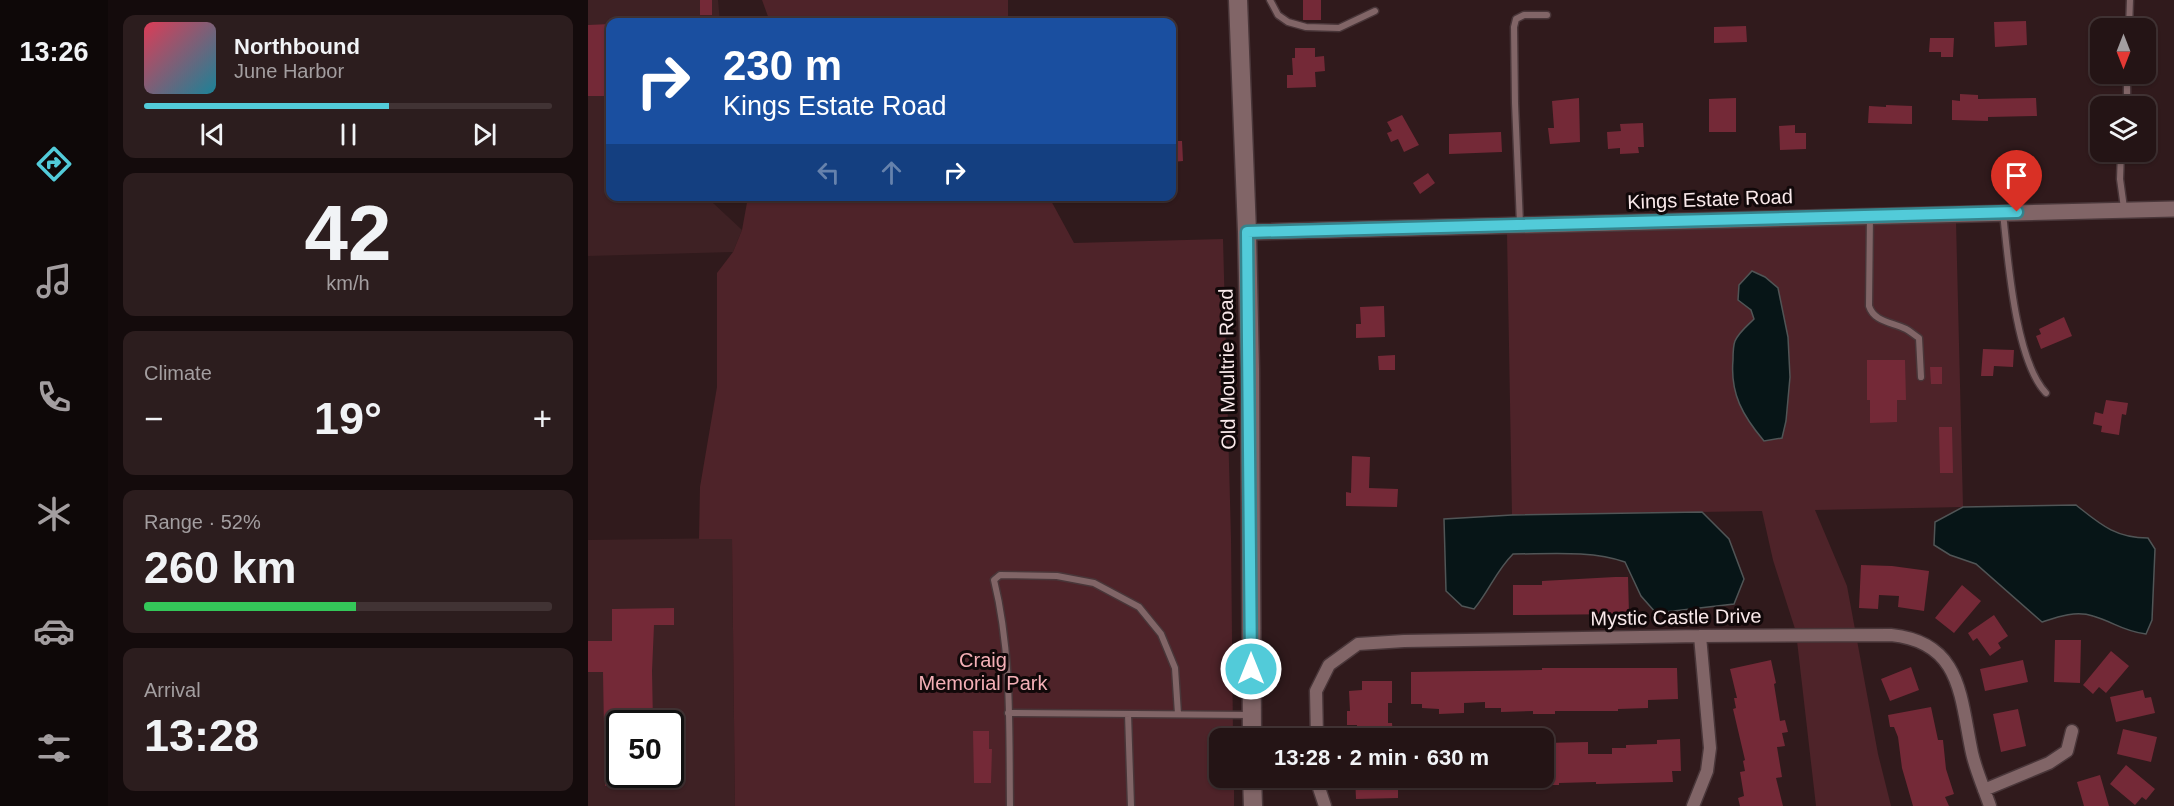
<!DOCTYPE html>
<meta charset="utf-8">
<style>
:root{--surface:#241415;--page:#2c1d1e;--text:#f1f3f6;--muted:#a39ea0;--line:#413334;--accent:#52cbd9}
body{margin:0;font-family:Arial,sans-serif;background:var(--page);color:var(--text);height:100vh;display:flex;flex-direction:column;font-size:22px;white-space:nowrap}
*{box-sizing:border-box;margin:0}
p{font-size:20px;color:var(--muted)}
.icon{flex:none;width:33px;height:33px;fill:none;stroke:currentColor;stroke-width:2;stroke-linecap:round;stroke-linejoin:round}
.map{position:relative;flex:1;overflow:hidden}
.side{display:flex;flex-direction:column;gap:15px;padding:15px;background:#140b0c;width:480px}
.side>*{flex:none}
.hud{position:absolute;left:18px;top:18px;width:570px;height:183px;border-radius:12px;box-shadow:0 2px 4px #0004,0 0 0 2px var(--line);background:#1a4fa0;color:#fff;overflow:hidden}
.needle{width:39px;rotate:180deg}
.buttons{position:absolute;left:1502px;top:18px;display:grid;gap:12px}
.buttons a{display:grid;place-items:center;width:66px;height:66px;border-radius:12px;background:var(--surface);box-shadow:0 2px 4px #0004,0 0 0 2px var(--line);font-size:30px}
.speed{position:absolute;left:18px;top:710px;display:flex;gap:12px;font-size:30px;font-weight:700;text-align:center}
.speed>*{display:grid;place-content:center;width:78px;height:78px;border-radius:50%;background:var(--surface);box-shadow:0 2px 4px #0004,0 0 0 2px var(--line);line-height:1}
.speed .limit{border:3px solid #111;border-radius:9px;background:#fff;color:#111}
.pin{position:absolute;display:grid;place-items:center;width:51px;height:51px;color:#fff;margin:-62px -26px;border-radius:50% 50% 50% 0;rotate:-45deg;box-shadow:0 0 6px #0007}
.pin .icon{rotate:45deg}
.me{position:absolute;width:66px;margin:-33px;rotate:0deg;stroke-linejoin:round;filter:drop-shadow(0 0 4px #0008)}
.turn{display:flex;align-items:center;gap:21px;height:126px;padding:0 18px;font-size:27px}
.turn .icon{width:78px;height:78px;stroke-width:2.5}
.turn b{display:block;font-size:42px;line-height:51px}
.lanes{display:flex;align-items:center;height:57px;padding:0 18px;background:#0003;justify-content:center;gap:30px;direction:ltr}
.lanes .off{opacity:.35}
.big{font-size:45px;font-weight:700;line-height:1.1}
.side .tile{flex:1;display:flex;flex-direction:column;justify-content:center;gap:9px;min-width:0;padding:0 21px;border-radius:12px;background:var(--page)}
.side .dial{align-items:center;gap:0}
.dial b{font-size:78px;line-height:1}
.song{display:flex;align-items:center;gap:18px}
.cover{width:72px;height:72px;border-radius:9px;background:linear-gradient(135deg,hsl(350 70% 55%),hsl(190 70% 35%))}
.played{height:6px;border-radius:3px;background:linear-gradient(90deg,var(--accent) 60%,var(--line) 60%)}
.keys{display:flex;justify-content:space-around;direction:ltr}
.heat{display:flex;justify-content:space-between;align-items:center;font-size:33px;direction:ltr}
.charge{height:9px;border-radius:4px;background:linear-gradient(90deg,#34c759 52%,var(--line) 0)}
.trip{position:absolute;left:621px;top:728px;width:345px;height:60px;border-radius:12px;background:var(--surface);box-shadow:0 2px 4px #0004,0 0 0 2px var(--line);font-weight:700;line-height:60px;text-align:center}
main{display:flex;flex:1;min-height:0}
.tab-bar{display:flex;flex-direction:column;width:108px;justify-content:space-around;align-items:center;background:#0e0808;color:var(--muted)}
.tab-bar .icon{width:42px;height:42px}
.tab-bar .selected{color:var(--accent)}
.tab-bar b{font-size:27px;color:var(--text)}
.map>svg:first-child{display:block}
.built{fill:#3e2124;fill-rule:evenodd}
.green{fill:#4e2329;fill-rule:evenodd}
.water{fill:#071517;stroke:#505556;stroke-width:1.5}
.building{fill:#742937}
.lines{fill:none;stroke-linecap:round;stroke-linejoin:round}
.service-casing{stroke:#493639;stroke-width:9}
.minor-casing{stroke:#493639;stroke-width:15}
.tertiary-casing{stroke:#493639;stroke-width:18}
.secondary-casing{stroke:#493639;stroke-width:21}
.service{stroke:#816567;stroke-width:6}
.minor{stroke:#816567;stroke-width:12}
.tertiary{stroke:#816567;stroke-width:15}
.secondary{stroke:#816567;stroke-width:18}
.route-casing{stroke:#35848d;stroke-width:15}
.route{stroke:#52cbd9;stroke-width:10}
.labels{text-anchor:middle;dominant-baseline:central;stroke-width:6;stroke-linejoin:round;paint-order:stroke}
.street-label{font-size:20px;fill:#f9e9ea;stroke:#110809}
.park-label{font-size:20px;fill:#f4afb6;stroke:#110809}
</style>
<main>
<nav class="tab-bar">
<b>13:26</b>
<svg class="icon selected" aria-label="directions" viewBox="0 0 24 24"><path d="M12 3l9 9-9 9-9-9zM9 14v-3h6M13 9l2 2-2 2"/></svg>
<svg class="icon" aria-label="music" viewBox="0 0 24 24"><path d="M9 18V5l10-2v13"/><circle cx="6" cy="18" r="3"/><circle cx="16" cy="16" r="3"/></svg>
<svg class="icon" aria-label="phone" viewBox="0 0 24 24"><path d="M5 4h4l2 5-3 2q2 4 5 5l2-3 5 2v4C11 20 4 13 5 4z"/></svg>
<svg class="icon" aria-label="climate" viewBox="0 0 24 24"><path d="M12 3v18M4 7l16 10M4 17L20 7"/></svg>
<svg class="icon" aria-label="car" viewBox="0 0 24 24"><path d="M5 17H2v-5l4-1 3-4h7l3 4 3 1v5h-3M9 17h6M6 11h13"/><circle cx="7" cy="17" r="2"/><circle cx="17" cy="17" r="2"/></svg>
<svg class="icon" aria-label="filters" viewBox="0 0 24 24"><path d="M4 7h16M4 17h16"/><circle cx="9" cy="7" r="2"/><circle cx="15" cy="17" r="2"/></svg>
</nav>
<section class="side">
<div class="tile">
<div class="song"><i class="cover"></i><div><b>Northbound</b><p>June Harbor</p></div></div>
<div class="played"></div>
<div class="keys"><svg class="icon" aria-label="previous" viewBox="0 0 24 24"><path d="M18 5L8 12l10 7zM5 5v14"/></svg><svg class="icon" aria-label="pause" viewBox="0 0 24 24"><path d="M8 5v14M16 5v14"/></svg><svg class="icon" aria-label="next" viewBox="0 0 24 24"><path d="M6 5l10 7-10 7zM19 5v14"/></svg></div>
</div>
<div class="tile dial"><b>42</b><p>km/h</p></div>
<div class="tile"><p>Climate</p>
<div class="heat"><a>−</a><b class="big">19°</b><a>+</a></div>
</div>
<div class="tile"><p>Range · 52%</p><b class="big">260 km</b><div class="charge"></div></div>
<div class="tile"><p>Arrival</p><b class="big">13:28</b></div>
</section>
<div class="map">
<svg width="1586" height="806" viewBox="0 0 1586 806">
<rect width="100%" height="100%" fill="#301a1c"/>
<path class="built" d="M0 0H130L132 22H22V196L125 197V203L154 230 145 252 0 256Z
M144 538 147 806H0V540ZM32 723H82V774H32Z"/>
<path class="green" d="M174 0H420V22H182Z
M160 197H461L486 243 635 239 643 538 645 738H632V777H646V806H147L144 539H111L112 487 129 387V273L145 252 154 230Z
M1368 221 1375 507 1227 510 1259 586 1290 754 1303 806H1228L1208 632 1185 560 1174 511 924 515 919 233ZM1190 288 1200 337 1202 377 1198 421 1155 329 1166 319 1163 310Z"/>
<path class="water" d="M1164 271 1177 277 1190 288 1200 337 1202 377 1198 421 1194 438 1176 441C1155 416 1142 394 1145 360 1145 354 1145 346 1147 341 1151 332 1159 326 1166 319L1163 310 1150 300 1151 285Z
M1488 505C1512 524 1527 538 1560 538L1567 549 1564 620 1558 634C1534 631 1526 622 1505 616 1488 610 1469 617 1454 622L1388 564 1362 555 1346 545 1347 522 1375 507Z
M1114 512 1141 539 1156 579 1146 604 1068 613 1053 596 1037 562C1003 550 960 554 925 554 908 571 901 591 886 609L874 606 858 591 856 519 924 515Z"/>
<path class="building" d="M112 0H124V15H112Z
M715 0H733V20H715Z
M1438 21 1439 45 1407 47 1406 22Z
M22 24V96H0V25Z
M1158 26 1159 42 1126 43V27Z
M1342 38H1366L1365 57H1353V52H1341Z
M707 48H727V57L736 56 737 71 727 72 728 87 699 88V75H705L704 58H707Z
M1372 94 1390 95V99L1448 98 1449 116 1400 117V121L1364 120V100L1372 101Z
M991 98 992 142 962 144 960 128H966L964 101Z
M1148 98V132H1121V99Z
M1298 105 1324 106V124L1280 123 1281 106 1298 107Z
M814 115 831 145 816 152 810 139 803 142 799 133 804 131 799 122Z
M1055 123 1056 147H1050L1051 153 1032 154V148L1020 149 1019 132 1033 131 1032 124Z
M1207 125V133H1218V149L1192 150 1191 126Z
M913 132 914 152 861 154V134Z
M584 141H594L595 161 584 162Z
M840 173 847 183 832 194 825 183Z
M796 306 797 337 768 338V324H773L772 307Z
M1476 317 1484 336 1453 349 1448 336 1453 334 1451 329Z
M1395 349 1426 350 1425 367 1406 366 1405 376H1393Z
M807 355V370H791L790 356Z
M1279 360H1317L1318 400H1309V422L1282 423V400H1279Z
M1342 367H1354V384H1343Z
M1518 400 1540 403 1538 415 1534 414 1531 435 1513 432 1514 426 1505 424 1507 412 1515 414Z
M1351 427H1364L1365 473H1352Z
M764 456 782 457 781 488 810 489 809 507 758 506V492L763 493Z
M1273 565 1304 566 1341 571 1336 611 1310 607 1311 596 1291 595 1290 609 1271 608Z
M1027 577H1040L1041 614 925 615V585H954V581Z
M1374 585 1393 601 1366 633 1347 618Z
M86 608V625H66L64 671 65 723H32V774H66V785L17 786 15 672H0V641H24V609Z
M1406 615 1420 636 1410 643 1413 648 1402 656 1389 638 1385 641 1380 633Z
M1467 640H1493L1492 683 1466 682Z
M1523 651 1541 666 1518 693 1511 687 1505 694 1495 685Z
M1183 660 1188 683 1186 684 1192 721 1197 720 1200 732 1194 733 1197 746 1189 747 1194 777 1188 778 1195 806H1152L1150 798 1156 796 1152 772 1157 771 1155 761 1157 760 1145 709 1148 708 1146 698H1149L1142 669Z
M1435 660 1440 682 1397 691 1392 669Z
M1323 667 1331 690 1302 701 1293 679Z
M954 668H1089L1090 699 1060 700V708L1030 709V711H967V714H945V711L913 712V708H897V702L876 703V713L851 714V709L834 708V704H823V672L954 670Z
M774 681H804V703H800V723H804L805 736 769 737V725H759V711H762L761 691 774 690Z
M1555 690 1557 698 1563 697 1567 713 1528 722 1522 697Z
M1343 707 1350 740H1355L1358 769 1366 794 1357 797 1361 806H1325L1314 768 1310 737 1306 727H1302L1300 715Z
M1430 709 1438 746 1413 752 1405 714Z
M1535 729 1569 737 1563 762 1529 754Z
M385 731H401V749H404L403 783H386Z
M1092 739 1093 771H1084L1085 782 1008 784V782L971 783V785H956V743L1000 742V754H1024V748H1038V745L1069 744V740Z
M1538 765 1567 789 1558 800 1554 797 1547 805 1522 784Z
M1512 775 1521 806H1496L1489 782Z
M767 777H919V785L810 790V798L768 799Z"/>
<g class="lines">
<g class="service-casing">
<path id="service" d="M682 0 690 15 700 22 718 27 751 28 787 11
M1541 28 1542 0
M1539 74V106
M1533 152 1532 179 1536 208
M1415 213C1420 259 1427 360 1458 393
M1282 216 1281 306C1286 322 1304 322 1318 329 1322 331 1326 335 1331 338L1333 377
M932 224 927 103 926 27 928 19 936 15H959
M420 713 663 715
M540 714 543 806
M422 806C421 731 424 653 406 580L412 575 469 576 506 583 551 607 573 634 587 668 590 714"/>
</g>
<g class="minor-casing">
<path id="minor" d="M729 738 728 691 741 665 770 644 816 641 1112 636 1303 635C1374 642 1372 697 1384 753 1388 771 1396 788 1402 806
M730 777V785L737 806
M1396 790 1461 763 1479 751 1484 731
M1105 806 1119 771 1122 748 1112 636"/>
</g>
<g class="tertiary-casing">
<path id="tertiary" d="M659 232 1586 209"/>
</g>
<g class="secondary-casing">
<path id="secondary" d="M650 0 659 232 662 369 664 738
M664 777 665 806"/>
</g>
<use href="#service" class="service"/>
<use href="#minor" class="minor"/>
<use href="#tertiary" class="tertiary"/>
<use href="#secondary" class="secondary"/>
</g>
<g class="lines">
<g class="route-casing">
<path id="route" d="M663 669 659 232 1429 212"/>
</g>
<use href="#route" class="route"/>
</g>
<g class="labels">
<g class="street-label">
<text transform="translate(1122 199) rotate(-2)">Kings Estate Road</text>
<text transform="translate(639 369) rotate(-91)">Old Moultrie Road</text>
<text transform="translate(1088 617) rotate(-1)">Mystic Castle Drive</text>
</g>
<g class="park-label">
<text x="395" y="660">Craig<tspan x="395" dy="23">Memorial Park</tspan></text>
</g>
</g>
</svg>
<div class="buttons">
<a><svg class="needle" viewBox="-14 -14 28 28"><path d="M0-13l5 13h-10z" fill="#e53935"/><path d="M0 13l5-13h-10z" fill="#a39ea0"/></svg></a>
<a><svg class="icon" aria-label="layers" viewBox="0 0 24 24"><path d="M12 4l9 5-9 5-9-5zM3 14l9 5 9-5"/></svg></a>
</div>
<div class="speed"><div class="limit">50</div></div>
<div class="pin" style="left:1429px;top:212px;background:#d93025"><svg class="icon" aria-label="arrive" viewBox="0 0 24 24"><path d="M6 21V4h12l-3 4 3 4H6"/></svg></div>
<svg class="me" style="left:663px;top:669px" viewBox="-20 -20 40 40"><circle r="17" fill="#52cbd9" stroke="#fff" stroke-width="3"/><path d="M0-11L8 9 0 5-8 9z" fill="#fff"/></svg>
<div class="trip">13:28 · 2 min · 630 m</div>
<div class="hud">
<div class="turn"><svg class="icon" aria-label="right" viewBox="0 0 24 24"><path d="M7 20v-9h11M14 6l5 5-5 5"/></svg><div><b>230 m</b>Kings Estate Road</div></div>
<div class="lanes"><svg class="icon off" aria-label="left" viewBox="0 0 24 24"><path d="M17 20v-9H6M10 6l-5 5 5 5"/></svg><svg class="icon off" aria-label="ahead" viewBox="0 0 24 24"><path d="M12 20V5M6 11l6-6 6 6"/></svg><svg class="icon" aria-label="right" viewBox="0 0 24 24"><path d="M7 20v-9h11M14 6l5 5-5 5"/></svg></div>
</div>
</div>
</main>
